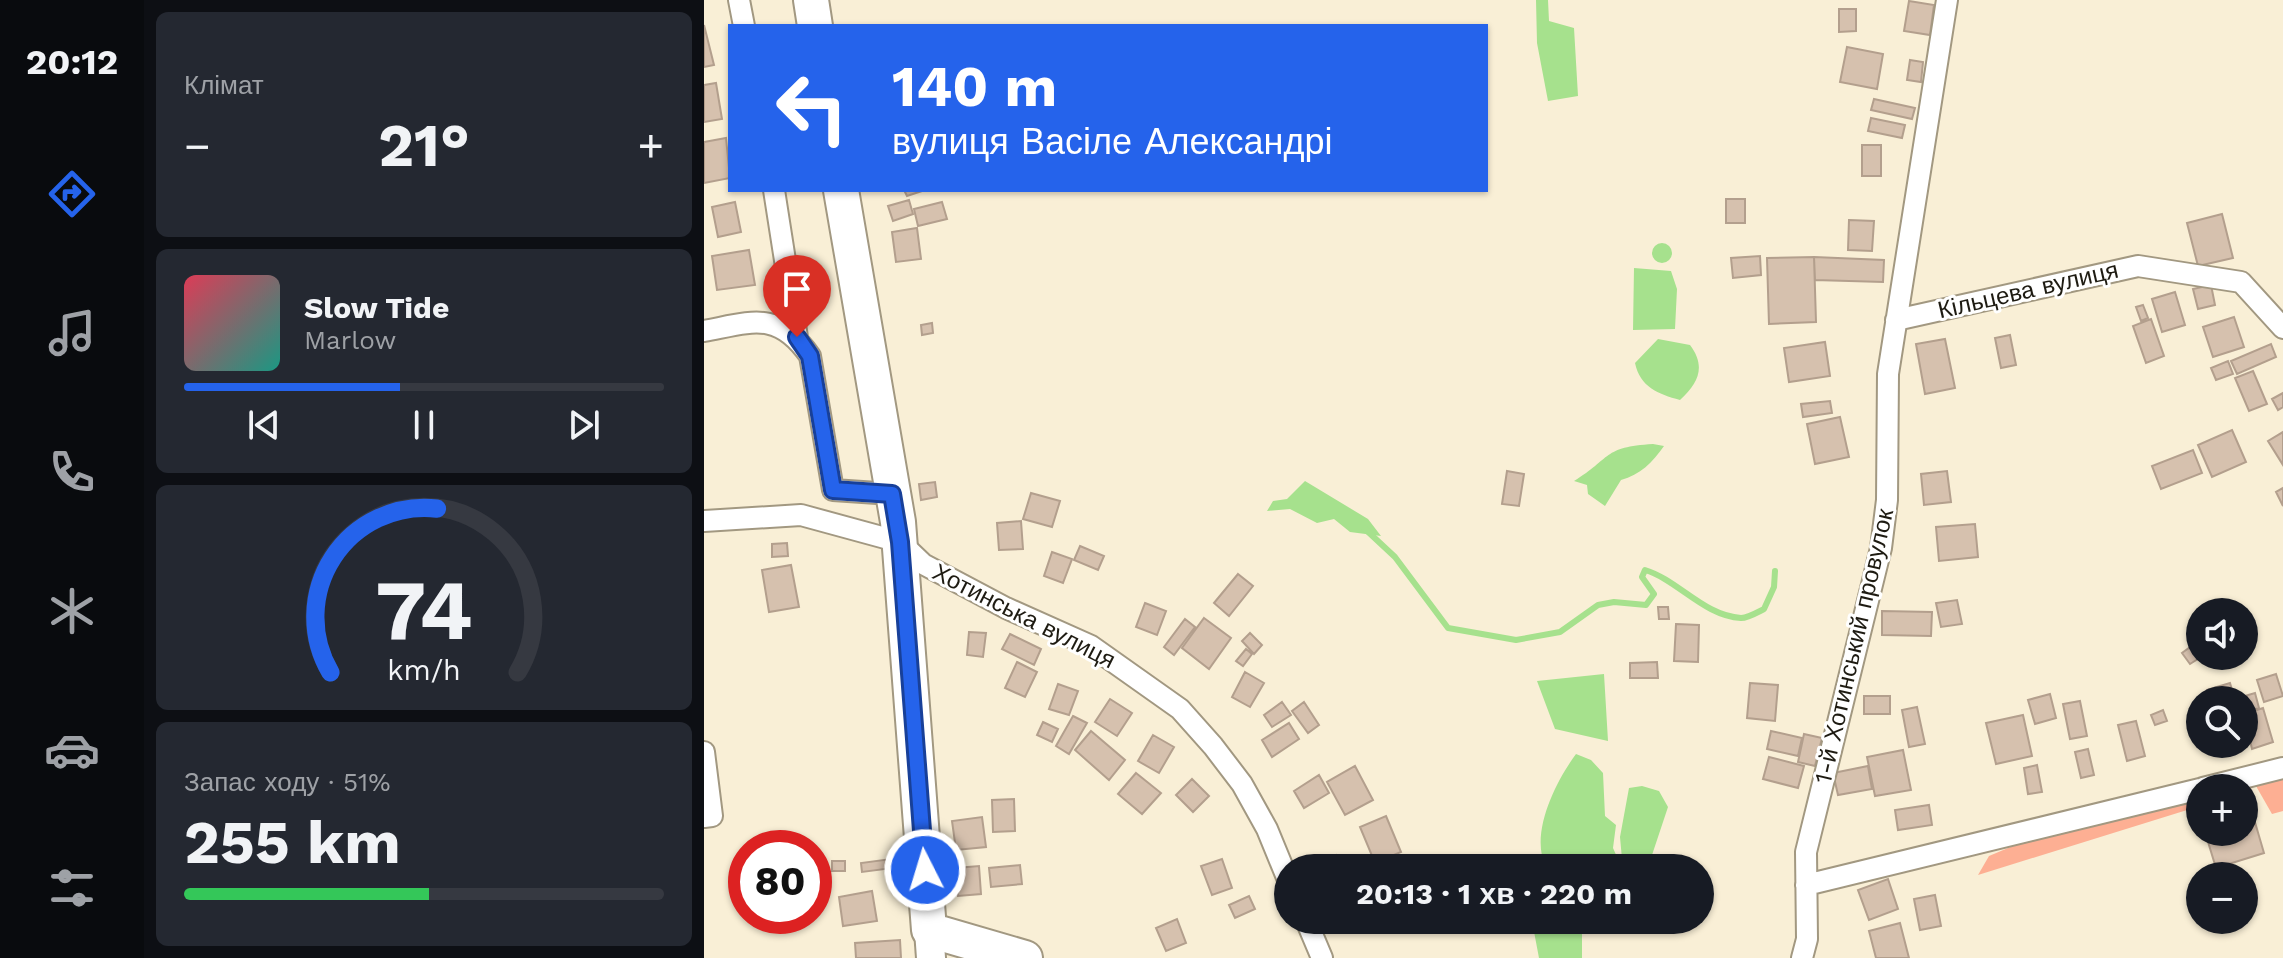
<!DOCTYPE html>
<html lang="uk">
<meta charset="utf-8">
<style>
:root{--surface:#171b24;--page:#242831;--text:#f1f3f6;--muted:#9ea1a6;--line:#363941;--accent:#2563eb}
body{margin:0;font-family:"Work Sans",sans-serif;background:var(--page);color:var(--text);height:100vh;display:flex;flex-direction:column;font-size:30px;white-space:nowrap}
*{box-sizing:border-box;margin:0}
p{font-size:26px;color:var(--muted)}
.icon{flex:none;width:44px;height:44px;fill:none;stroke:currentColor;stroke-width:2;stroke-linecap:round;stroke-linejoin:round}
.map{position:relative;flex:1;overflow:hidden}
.drawer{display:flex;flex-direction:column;gap:12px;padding:12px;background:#0d0f14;width:560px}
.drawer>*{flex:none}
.top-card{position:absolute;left:24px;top:24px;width:760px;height:168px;border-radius:0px;box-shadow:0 2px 6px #0004;background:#2563eb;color:#fff;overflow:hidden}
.controls{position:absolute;left:1482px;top:598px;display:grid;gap:16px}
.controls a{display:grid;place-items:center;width:72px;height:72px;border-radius:50%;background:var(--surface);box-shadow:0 2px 6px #0004;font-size:40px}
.speed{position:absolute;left:24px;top:830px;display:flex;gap:16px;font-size:40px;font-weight:700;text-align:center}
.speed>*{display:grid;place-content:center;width:104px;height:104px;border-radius:50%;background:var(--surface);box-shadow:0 2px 6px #0004;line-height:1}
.speed .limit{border:12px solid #d22;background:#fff;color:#111}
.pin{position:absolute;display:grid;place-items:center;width:68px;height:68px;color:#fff;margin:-82px -34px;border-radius:50% 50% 50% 0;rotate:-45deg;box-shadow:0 0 8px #0007}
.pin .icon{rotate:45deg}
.me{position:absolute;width:88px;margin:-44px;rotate:355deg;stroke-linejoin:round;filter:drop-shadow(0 0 6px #0008)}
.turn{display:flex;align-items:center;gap:28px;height:168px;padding:0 32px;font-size:36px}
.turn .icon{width:104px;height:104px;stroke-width:2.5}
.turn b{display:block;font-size:56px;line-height:68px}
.big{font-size:60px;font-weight:700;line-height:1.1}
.drawer .card{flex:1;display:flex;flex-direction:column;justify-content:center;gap:12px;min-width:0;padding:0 28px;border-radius:12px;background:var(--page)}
.drawer .dial{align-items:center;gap:0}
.dial svg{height:208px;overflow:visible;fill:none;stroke:var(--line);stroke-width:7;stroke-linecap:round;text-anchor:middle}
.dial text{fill:var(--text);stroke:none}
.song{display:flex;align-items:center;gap:24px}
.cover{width:96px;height:96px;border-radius:12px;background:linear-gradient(135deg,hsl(350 70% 55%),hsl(170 70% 35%))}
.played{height:8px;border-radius:4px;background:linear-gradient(90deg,var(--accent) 45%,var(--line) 45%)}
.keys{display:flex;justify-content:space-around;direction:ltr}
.heat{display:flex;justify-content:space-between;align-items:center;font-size:44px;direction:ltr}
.charge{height:12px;border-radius:6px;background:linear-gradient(90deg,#34c759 51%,var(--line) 0)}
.trip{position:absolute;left:570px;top:854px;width:440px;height:80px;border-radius:40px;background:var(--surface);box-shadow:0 2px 6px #0004;font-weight:700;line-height:80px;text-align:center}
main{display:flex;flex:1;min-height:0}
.dock{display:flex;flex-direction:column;width:144px;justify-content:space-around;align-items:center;background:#090b0e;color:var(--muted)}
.dock .icon{width:56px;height:56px}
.dock .on{color:var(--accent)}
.dock b{font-size:36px;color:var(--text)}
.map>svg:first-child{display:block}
.green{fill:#fdaf93}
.water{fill:#a6e18d}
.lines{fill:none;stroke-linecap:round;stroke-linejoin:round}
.stream{stroke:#a6e18d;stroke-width:6}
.building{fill:#d6c1ae;stroke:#b39f8d;stroke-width:2}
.minor-casing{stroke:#a29881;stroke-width:24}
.secondary-casing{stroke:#a29881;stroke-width:32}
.trunk-casing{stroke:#a29881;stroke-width:38}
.minor{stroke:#fff;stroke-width:20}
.secondary{stroke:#fff;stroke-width:28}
.trunk{stroke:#fff;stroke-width:34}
.route-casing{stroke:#184099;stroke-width:20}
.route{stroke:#2563eb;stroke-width:14}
.labels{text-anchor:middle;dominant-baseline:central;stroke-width:6;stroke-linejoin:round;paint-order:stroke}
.street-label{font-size:24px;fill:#1e1b12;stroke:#fff}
</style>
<main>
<nav class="dock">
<b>20:12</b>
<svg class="icon on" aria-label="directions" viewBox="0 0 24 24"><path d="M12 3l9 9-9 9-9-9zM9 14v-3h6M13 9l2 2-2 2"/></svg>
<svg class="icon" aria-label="music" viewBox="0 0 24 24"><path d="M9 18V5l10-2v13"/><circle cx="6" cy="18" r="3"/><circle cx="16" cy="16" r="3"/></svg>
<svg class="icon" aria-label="phone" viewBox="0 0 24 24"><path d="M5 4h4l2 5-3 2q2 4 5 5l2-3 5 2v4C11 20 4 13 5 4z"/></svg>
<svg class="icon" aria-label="climate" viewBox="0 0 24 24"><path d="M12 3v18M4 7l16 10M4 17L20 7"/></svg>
<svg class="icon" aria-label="car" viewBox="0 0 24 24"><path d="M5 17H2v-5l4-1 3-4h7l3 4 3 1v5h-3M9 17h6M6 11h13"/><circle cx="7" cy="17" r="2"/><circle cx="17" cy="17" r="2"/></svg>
<svg class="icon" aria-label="filters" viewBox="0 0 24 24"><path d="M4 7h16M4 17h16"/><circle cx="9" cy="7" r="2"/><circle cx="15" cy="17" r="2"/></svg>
</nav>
<section class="drawer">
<div class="card"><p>Клімат</p>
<div class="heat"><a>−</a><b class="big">21°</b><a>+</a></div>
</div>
<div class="card">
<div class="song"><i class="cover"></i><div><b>Slow Tide</b><p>Marlow</p></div></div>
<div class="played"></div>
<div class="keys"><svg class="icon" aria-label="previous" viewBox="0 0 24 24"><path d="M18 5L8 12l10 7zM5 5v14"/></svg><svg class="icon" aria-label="pause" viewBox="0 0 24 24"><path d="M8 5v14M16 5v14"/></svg><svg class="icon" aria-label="next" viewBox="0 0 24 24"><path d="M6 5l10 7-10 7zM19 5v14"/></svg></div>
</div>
<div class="card dial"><svg viewBox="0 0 100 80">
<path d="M14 69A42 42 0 1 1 86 69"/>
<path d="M14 69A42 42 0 0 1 55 6" stroke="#2563eb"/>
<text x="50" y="56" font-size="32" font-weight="700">74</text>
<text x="50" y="72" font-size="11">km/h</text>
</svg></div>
<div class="card"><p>Запас ходу · 51%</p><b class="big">255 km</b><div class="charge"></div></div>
</section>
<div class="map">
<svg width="1579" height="958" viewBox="0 0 1579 958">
<rect width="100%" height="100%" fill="#f9efd6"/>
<path class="green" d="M1579 771V811L1568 814 1552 786 1540 788Z
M1496 791V806L1274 875 1285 856 1316 843Z"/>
<path class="water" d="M832 0H844L845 21 870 28 874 96 844 101 833 43Z
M948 253a10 10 0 1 1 20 0a10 10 0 1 1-20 0Z
M930 268 967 271 973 289 971 329 929 330Z
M954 339 986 345C1002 366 995 383 976 400 954 394 936 387 931 363Z
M949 444 960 446C949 462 936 475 917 480L901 506 884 494 883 485 870 481C908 458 898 447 949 444Z
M601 481 664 519 677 536 646 532 630 519 613 523 586 509 563 511 569 501 583 499Z
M900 674 904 741 851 729 833 681Z
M872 754 887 760 899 773 901 816 912 825 909 848 917 866 932 868 842 867C825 834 852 781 872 754Z
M938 786 955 791 964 807 948 855 932 864 918 859 916 837 925 788Z
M878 920V958H835L828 921Z"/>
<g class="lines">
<path class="stream" d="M661 529 691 557 744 628 812 640 856 632 894 605 910 602 942 605 950 594 938 577 941 570C974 580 1000 616 1037 618 1044 618 1054 612 1060 609L1070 587 1071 571"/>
</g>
<path class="building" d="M1205 1 1230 5 1226 35 1200 31Z
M1135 9H1152V31L1135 32Z
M0 25 10 65 0 67Z
M1143 47 1179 54 1173 89 1136 82Z
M1206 60 1219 62 1217 82 1203 80Z
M12 83 18 119 0 122V85Z
M1170 99 1211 108 1208 119 1167 110Z
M1167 118 1201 125 1198 138 1164 131Z
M22 138 26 178 0 183V142Z
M1158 145H1177V176H1158Z
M200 190H221L203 196Z
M1022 199H1041V223H1022Z
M205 200 209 214 189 221 184 206Z
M31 202 37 232 14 237 8 207Z
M238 202 243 219 214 226 210 209Z
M1518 214 1529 258 1494 266 1483 223Z
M1145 220 1170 221 1168 251 1144 250Z
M213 228 217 259 192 262 188 232Z
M45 250 51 285 13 290 8 256Z
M1056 256 1057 275 1029 278 1027 258Z
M1110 257 1180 260 1179 282 1111 280Z
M1110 257 1112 322 1065 324 1063 258Z
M1507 285 1511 305 1494 309 1489 289Z
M1471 292 1481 325 1458 332 1448 299Z
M1439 305 1444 318 1437 321 1432 307Z
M1530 317 1540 347 1509 357 1499 327Z
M1447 319 1460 356 1442 363 1429 326Z
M228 323 229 333 218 335 217 325Z
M1306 335 1312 365 1297 368 1291 338Z
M1241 339 1251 388 1221 394 1212 344Z
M1121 342 1126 376 1085 382 1080 348Z
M1567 344 1572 357 1533 374 1527 361Z
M1524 361 1529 374 1512 380 1507 368Z
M1549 371 1563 404 1545 411 1531 378Z
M1579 393V407L1574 410 1568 399Z
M1126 401 1128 413 1099 417 1097 404Z
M1136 417 1145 457 1111 464 1103 424Z
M1528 430 1542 462 1508 477 1494 445Z
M1579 432V465L1564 441Z
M1489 450 1498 473 1457 489 1448 466Z
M803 471 820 474 815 506 798 504Z
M1243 471 1247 502 1220 505 1217 474Z
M231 482 233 497 217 500 215 484Z
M1579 488V506L1572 492Z
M327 493 356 501 348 527 319 519Z
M317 521 319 549 295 550 293 523Z
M1271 524 1274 557 1235 561 1232 527Z
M83 543 84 556 68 557V544Z
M376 546 400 556 394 570 370 560Z
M348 552 368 559 359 583 340 576Z
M87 565 95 607 65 612 58 570Z
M534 574 549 586 525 616 510 603Z
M1253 600 1258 624 1237 627 1232 603Z
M441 603 462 611 453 635 432 627Z
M954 607H964L965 619H955Z
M1178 611 1228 612 1227 636 1178 635Z
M500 618 527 638 505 669 478 648Z
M481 619 491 627 470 655 460 647Z
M972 624 995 625 994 662 970 661Z
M265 632 282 633 279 657 263 655Z
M546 633 558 645 550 654 538 641Z
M306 634 337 649 330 665 298 649Z
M1489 645 1497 657 1486 664 1478 653Z
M542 649 548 654 539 666 532 661Z
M313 662 333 672 321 697 301 688Z
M953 662 954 678H926V663Z
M541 672 560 683 546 707 528 697Z
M1572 674 1579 696 1560 702 1553 680Z
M1046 683 1074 685 1071 721 1043 718Z
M1526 683 1530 697 1506 700 1503 690Z
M354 684 374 691 365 715 345 709Z
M1551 693 1555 708 1540 712V700L1534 698Z
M1346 694 1352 718 1331 724 1324 700Z
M1160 696H1186V714H1160Z
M406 699 428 713 413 736 391 722Z
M1376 701 1383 736 1366 739 1359 704Z
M578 702 587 715 568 727 560 715Z
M600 702 615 725 604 733 588 711Z
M1213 707 1221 744 1205 747 1198 710Z
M1559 708 1569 742 1548 749 1540 714Z
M1459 710 1463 721 1451 725 1447 715Z
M1496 711 1499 744 1493 746 1484 715Z
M1319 715 1328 756 1292 764 1282 723Z
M369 716 383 723 365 754 352 746Z
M1432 721 1441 756 1423 761 1414 725Z
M339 722 354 729 348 742 333 735Z
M585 723 595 739 568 757 558 740Z
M387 731 421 760 405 780 371 750Z
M1067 731 1098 738 1094 756 1063 749Z
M1100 734 1118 738 1111 766 1094 762Z
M449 735 470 747 455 773 434 761Z
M1384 749 1390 775 1377 778 1371 752Z
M1199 750 1207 790 1171 796 1163 757Z
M1065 757 1100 766 1094 788 1059 779Z
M1333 765 1338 792 1324 794 1320 768Z
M651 766 669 800 641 815 623 782Z
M1164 766 1168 789 1134 795 1129 773Z
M432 773 457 793 438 814 414 794Z
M615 775 625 793 600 808 590 791Z
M488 779 505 796 489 812 472 795Z
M310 799 311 831 289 832 288 800Z
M1225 805 1228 825 1194 830 1191 810Z
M1548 812 1560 853 1512 868 1501 832H1540V814Z
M682 816 697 852 671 863 656 827Z
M278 817 282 847 252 850 248 821Z
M632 855 637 868H612L610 863Z
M187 859 189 868 158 872 157 863Z
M518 859 528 888 508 895 497 866Z
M128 861H141V871H128Z
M316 865 318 884 287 887 285 868Z
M275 866 277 894 254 896 252 868Z
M1184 879 1194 909 1165 920 1154 890Z
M168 891 173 921 139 926 135 897Z
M1231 895 1237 926 1216 930 1210 899Z
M545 896 551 909 531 918 525 905Z
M473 919 482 943 462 951 452 928Z
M1196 923 1205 958H1172L1165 931Z
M196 940 197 958H152L151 943Z"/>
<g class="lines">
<g class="minor-casing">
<path id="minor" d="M35 0 40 26
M70 190 93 337
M1192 320 1434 266 1537 282 1579 328
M0 331C48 322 74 310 106 356L129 490 188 494
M0 521 97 515 196 542 219 564 302 608 387 646 476 709 509 746 538 784 563 829 584 880
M0 752 8 816 0 817
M1499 788 1579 768
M1102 885 1496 789
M602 920 618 958
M1098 958 1103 939 1102 852 1177 548 1183 500 1184 374 1243 0"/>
</g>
<g class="secondary-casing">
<path id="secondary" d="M225 930 227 958"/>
</g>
<g class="trunk-casing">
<path id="trunk" d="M107 0 111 26
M137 190 194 522 225 930 321 958"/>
</g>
<use href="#minor" class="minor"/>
<use href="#secondary" class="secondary"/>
<use href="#trunk" class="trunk"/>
</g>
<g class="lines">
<g class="route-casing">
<path id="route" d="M93 337 106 356 129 490 188 494 196 542 221 870"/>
</g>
<use href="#route" class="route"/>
</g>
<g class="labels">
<g class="street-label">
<text transform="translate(1324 290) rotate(-13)">Кільцева вулиця</text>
<text transform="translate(320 616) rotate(27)">Хотинська вулиця</text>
<text transform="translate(1150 646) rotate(-77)">1-й Хотинський провулок</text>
</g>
</g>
</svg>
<div class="controls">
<a><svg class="icon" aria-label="sound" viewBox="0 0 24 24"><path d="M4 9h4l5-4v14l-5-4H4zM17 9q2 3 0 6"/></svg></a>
<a><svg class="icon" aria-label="search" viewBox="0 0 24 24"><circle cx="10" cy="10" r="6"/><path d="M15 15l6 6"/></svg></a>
<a>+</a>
<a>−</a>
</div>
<div class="speed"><div class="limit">80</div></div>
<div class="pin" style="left:93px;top:337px;background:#d93025"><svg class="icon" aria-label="arrive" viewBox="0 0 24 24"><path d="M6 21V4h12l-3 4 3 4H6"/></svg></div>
<svg class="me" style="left:221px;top:870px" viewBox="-20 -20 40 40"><circle r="17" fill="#2563eb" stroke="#fff" stroke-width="3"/><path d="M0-11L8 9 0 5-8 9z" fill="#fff"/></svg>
<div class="trip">20:13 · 1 хв · 220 m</div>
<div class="top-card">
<div class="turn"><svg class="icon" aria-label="left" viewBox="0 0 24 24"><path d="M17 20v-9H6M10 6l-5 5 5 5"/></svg><div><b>140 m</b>вулиця Васіле Александрі</div></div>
</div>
</div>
</main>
